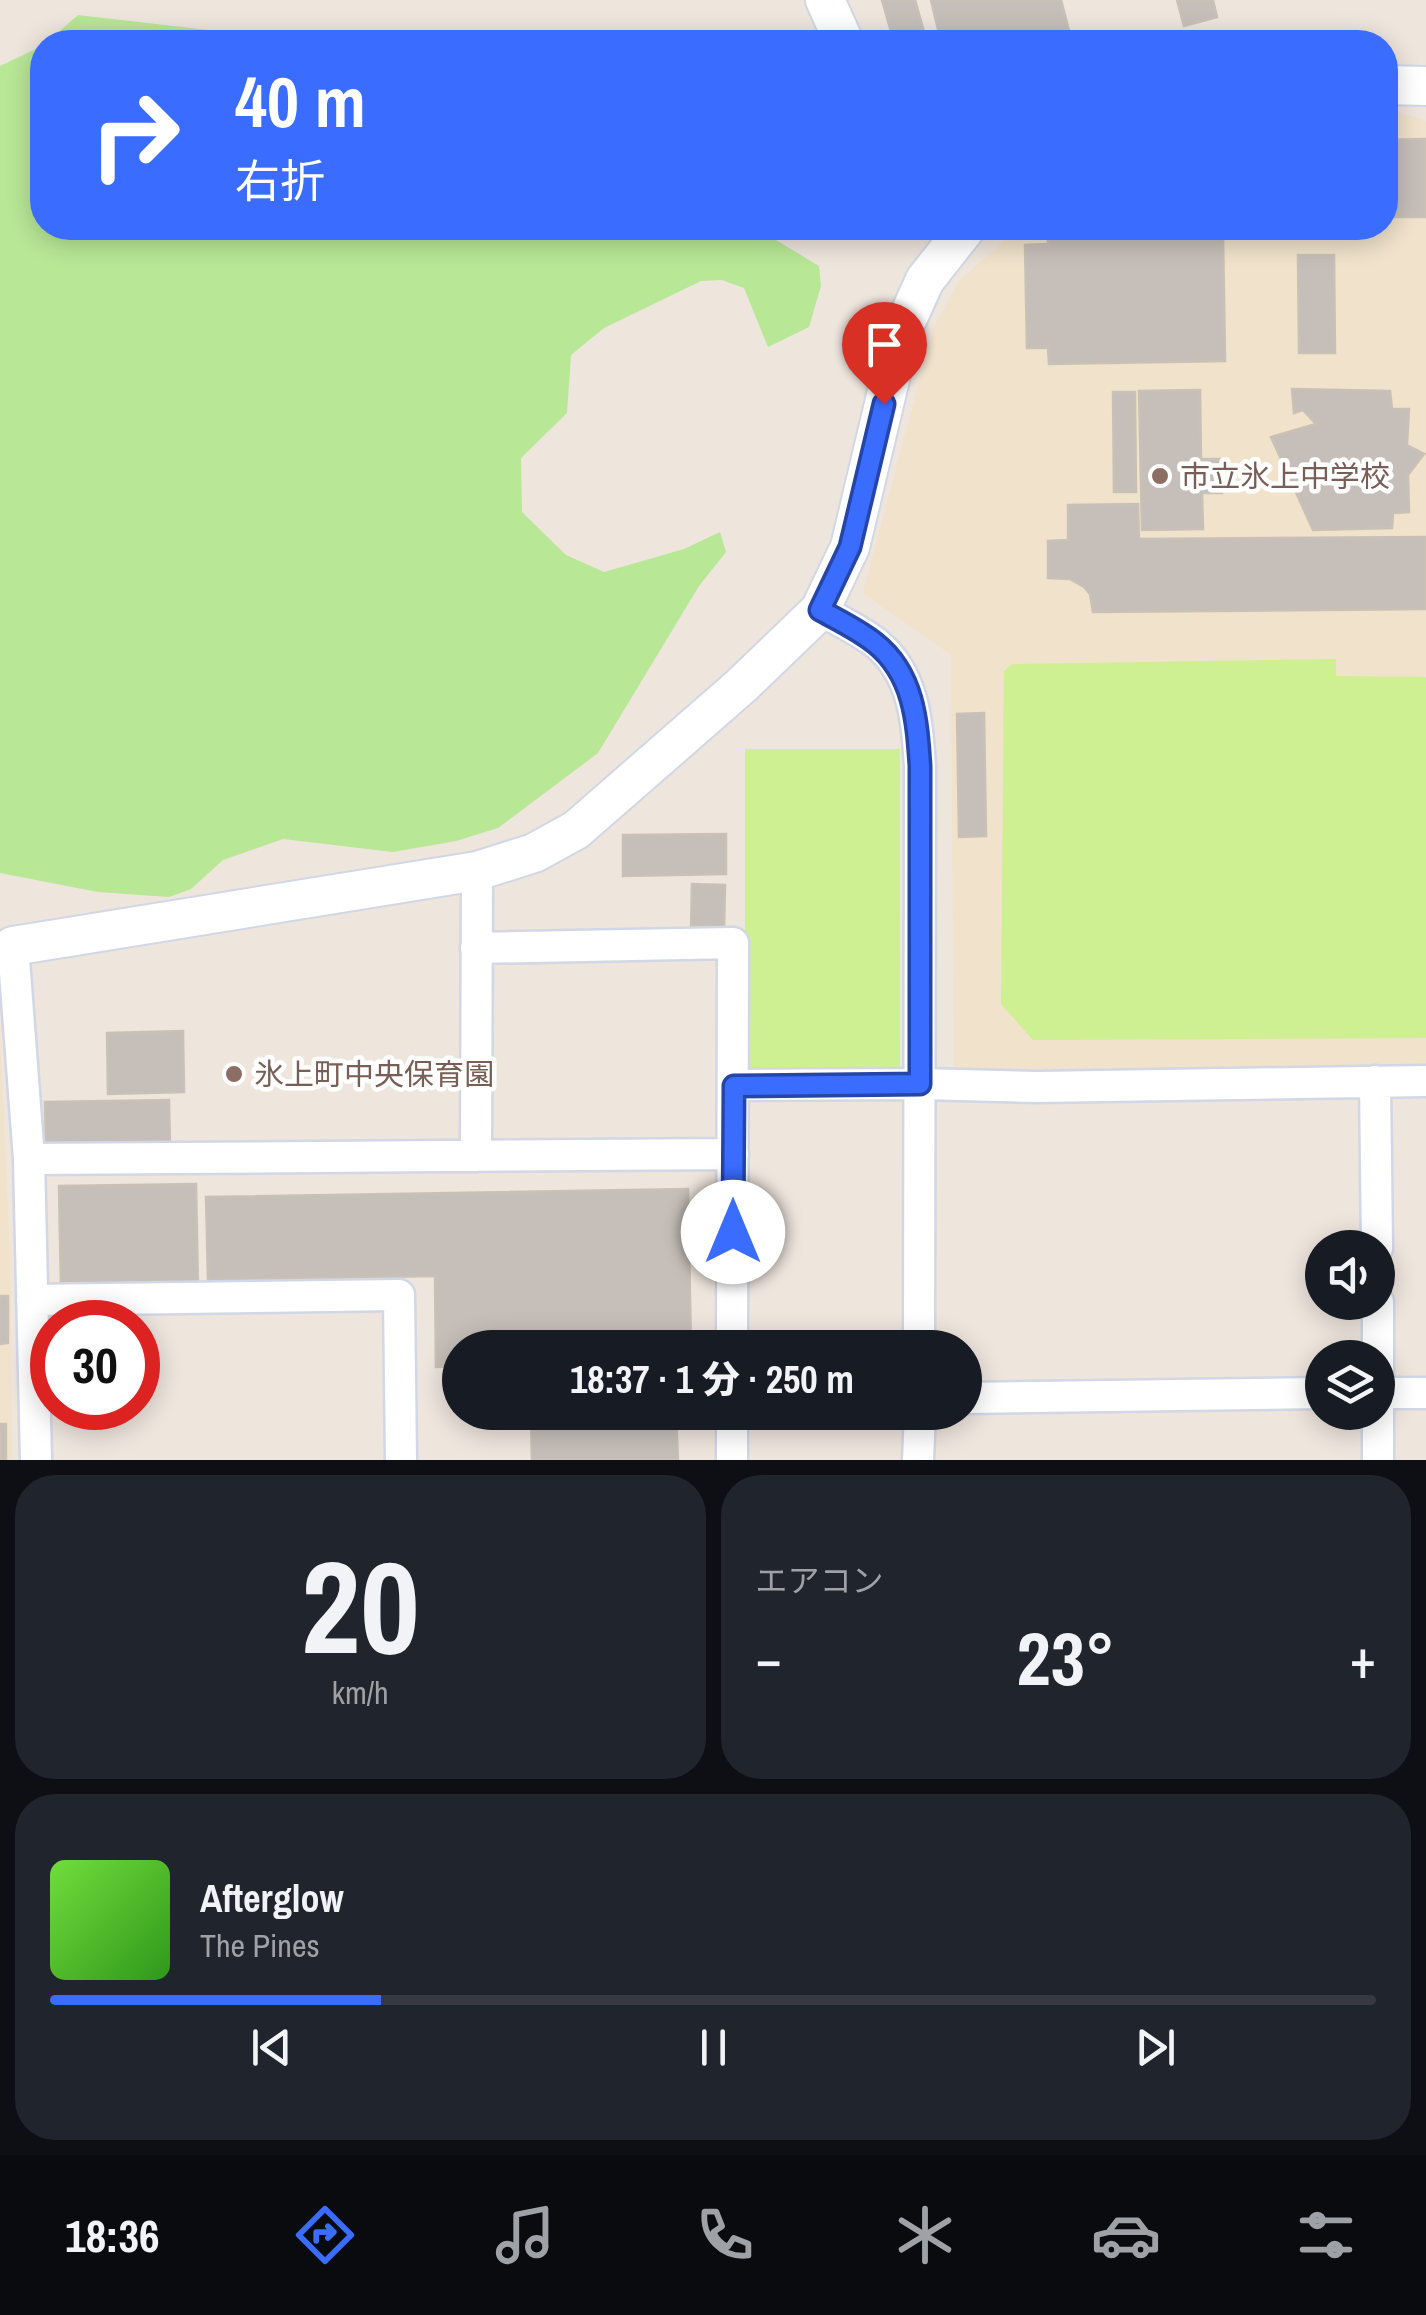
<!DOCTYPE html>
<html lang="ja">
<meta charset="utf-8">
<style>
:root{--surface:#171b24;--page:#20242c;--text:#f1f3f6;--muted:#9ea1a6;--line:#363941;--accent:#396cff}
body{margin:0;font-family:"Archivo Narrow","Noto Sans JP",sans-serif;background:var(--page);color:var(--text);height:100vh;display:flex;flex-direction:column;font-size:38px;white-space:nowrap}
*{box-sizing:border-box;margin:0}
p{font-size:32px;color:var(--muted)}
.icon{flex:none;width:55px;height:55px;fill:none;stroke:currentColor;stroke-width:2;stroke-linecap:round;stroke-linejoin:round}
.map{position:relative;height:1460px;overflow:hidden}
.drawer{display:flex;flex-direction:column;gap:15px;padding:15px;background:#0d0f14;flex:1}
.drawer>*{flex:none}
.top-card{position:absolute;left:30px;top:30px;width:1368px;height:210px;border-radius:40px;box-shadow:0 5px 25px #0003;background:#396cff;color:#fff;overflow:hidden}
.fabs{position:absolute;left:1305px;top:1230px;display:grid;gap:20px}
.fabs a{display:grid;place-items:center;width:90px;height:90px;border-radius:50%;background:var(--surface);box-shadow:0 5px 25px #0003;font-size:50px}
.speed{position:absolute;left:30px;top:1300px;display:flex;gap:20px;font-size:50px;font-weight:700;text-align:center}
.speed>*{display:grid;place-content:center;width:130px;height:130px;border-radius:50%;background:var(--surface);box-shadow:0 5px 25px #0003;line-height:1}
.speed .limit{border:15px solid #d22;background:#fff;color:#111}
.pin{position:absolute;display:grid;place-items:center;width:85px;height:85px;color:#fff;margin:-102px -42px;border-radius:50% 50% 50% 0;rotate:-45deg;box-shadow:0 0 10px #0007}
.pin .icon{rotate:45deg}
.me{position:absolute;width:110px;margin:-55px;rotate:0deg;stroke-linejoin:round;filter:drop-shadow(0 0 8px #0008)}
.turn{display:flex;align-items:center;gap:35px;height:210px;padding:0 40px;font-size:45px}
.turn .icon{width:130px;height:130px;stroke-width:2.5}
.turn b{display:block;font-size:70px;line-height:85px}
.big{font-size:75px;font-weight:800;line-height:1.1}
.drawer .card{flex:1;display:flex;flex-direction:column;justify-content:center;gap:15px;min-width:0;padding:0 35px;border-radius:40px;background:var(--page)}
.drawer .dial{align-items:center;gap:0}
.dial b{font-size:130px;line-height:1}
.song{display:flex;align-items:center;gap:30px}
.cover{width:120px;height:120px;border-radius:15px;background:linear-gradient(135deg,hsl(100 70% 55%),hsl(110 70% 35%))}
.played{height:10px;border-radius:5px;background:linear-gradient(90deg,var(--accent) 25%,var(--line) 25%)}
.keys{display:flex;justify-content:space-around;direction:ltr}
.heat{display:flex;justify-content:space-between;align-items:center;font-size:55px;direction:ltr}
.drawer .tiles{flex:1;display:grid;gap:15px;grid-template-columns:1fr 1fr}
.card:last-child{grid-column:span 2}
.trip{position:absolute;left:442px;top:1330px;width:540px;height:100px;border-radius:50px;background:var(--surface);box-shadow:0 5px 25px #0003;font-weight:800;line-height:100px;text-align:center}
.tab-bar{display:flex;height:160px;justify-content:space-around;align-items:center;background:#090b0e;color:var(--muted)}
.tab-bar .icon{width:70px;height:70px}
.tab-bar .on{color:var(--accent)}
.tab-bar b{font-size:45px;color:var(--text)}
.map>svg:first-child{display:block}
.education{fill:#f0e2cb}
.green{fill:#b8e796}
.pitch{fill:#ceef92}
.building{fill:#c6bfb9;stroke:#cac1b6;stroke-width:2.5}
.lines{fill:none;stroke-linecap:round;stroke-linejoin:round}
.minor-casing{stroke:#d2d7e5;stroke-width:35}
.tertiary-casing{stroke:#d2d7e5;stroke-width:42}
.minor{stroke:#fff;stroke-width:30}
.tertiary{stroke:#fff;stroke-width:38}
.route-casing{stroke:#2546a6;stroke-width:25}
.route{stroke:#396cff;stroke-width:18}
.education-dot{fill:#8d6e63;stroke:#fff;stroke-width:4}
.labels{text-anchor:middle;dominant-baseline:central;stroke-width:9;stroke-linejoin:round;paint-order:stroke}
.education-label{font-size:30px;fill:#785e54;stroke:#fff;text-anchor:start}
</style>
<div class="map">
<svg width="1426" height="1460" viewBox="0 0 1426 1460">
<rect width="100%" height="100%" fill="#eee5dd"/>
<path class="education" d="M1385 108 1426 121V1070H954L951 655 863 593 933 329 958 282 1018 228H1385Z
M0 1027 10 1262 12 1460H0Z"/>
<path class="green" d="M78 15 312 42H47Z
M42 46V228H756L819 266 821 286 809 327 768 347 744 288 722 280 701 281 604 328 571 355 567 413 521 458 522 512 566 555 604 572 684 549 720 532 726 552 699 586 598 753 498 828 456 841 393 852 283 839 223 860 191 889 169 897 98 892 0 873V66Z"/>
<path class="pitch" d="M1336 659V676L1426 677V1038L1033 1040 1001 1004 1004 671 1012 664Z
M745 749H900V1071L745 1072Z"/>
<path class="building" d="M882 0H915L927 42H894Z
M931 0H1061L1072 42H941Z
M1177 0H1213L1217 17 1184 26Z
M1426 139V217H1385V140Z
M1223 232 1225 361 1049 364 1048 348H1027L1025 245 1048 244V235Z
M1298 255H1334L1335 353H1299Z
M1292 389 1390 391 1392 409H1409L1407 445 1424 454 1408 475 1409 512 1393 513 1392 528 1313 530 1271 437 1316 424 1303 410 1294 413Z
M1200 390 1201 459H1221L1222 493H1202L1203 529 1142 530 1139 391Z
M1113 392H1135L1136 492H1114Z
M1138 504 1139 539 1426 537V609L1093 612 1090 594 1084 587 1070 579 1048 578V541L1068 540V505Z
M984 713 986 836 959 837 957 714Z
M726 834V874L623 876V835Z
M692 884 725 885 724 930 691 929Z
M183 1031 184 1092 108 1094 107 1033Z
M169 1100 170 1146 46 1148 45 1102Z
M196 1184 198 1286 61 1288 59 1186Z
M688 1189 691 1348H460V1366L436 1367 435 1276 208 1280 206 1197Z
M0 1296H8V1343L0 1344Z
M676 1412 678 1460H532L531 1418Z
M0 1424H6V1460H0Z"/>
<g class="lines">
<g class="minor-casing">
<path id="minor" d="M820 610C838 620 859 630 876 643 914 674 917 721 920 767L919 1348
M0 948 13 946 29 1159 36 1460
M476 948 733 943 732 1348
M1375 1081 1377 1248
M734 1085 920 1084 1037 1087 1426 1081
M476 1156 477 871
M29 1159 733 1154
M32 1300 399 1295 401 1460
M1378 1302V1460
M1378 1393H1426
M965 1398 1322 1393
M732 1412V1460
M918 1460 920 1412"/>
</g>
<g class="tertiary-casing">
<path id="tertiary" d="M825 0 844 42
M1385 85 1426 86
M13 946 477 871 534 853 576 830 741 686 820 610 850 547 901 333 925 280 966 228"/>
</g>
<use href="#minor" class="minor"/>
<use href="#tertiary" class="tertiary"/>
</g>
<g class="lines">
<g class="route-casing">
<path id="route" d="M733 1232 734 1086 920 1084V766C917 721 914 674 875 643 859 630 838 620 820 610L850 547 884 404"/>
</g>
<use href="#route" class="route"/>
</g>
<g class="education-dot">
<circle cx="1160" cy="476" r="10"/>
<circle cx="234" cy="1074" r="10"/>
</g>
<g class="labels">
<g class="education-label">
<text x="1180" y="476">市立氷上中学校</text>
<text x="254" y="1074">氷上町中央保育園</text>
</g>
</g>
</svg>
<div class="fabs">
<a><svg class="icon" aria-label="sound" viewBox="0 0 24 24"><path d="M4 9h4l5-4v14l-5-4H4zM17 9q2 3 0 6"/></svg></a>
<a><svg class="icon" aria-label="layers" viewBox="0 0 24 24"><path d="M12 4l9 5-9 5-9-5zM3 14l9 5 9-5"/></svg></a>
</div>
<div class="speed"><div class="limit">30</div></div>
<div class="pin" style="left:884px;top:404px;background:#d93025"><svg class="icon" aria-label="arrive" viewBox="0 0 24 24"><path d="M6 21V4h12l-3 4 3 4H6"/></svg></div>
<svg class="me" style="left:733px;top:1232px" viewBox="-20 -20 40 40"><circle r="19" fill="#fff"/><path d="M0-13L10 11 0 6-10 11z" fill="#396cff"/></svg>
<div class="trip">18:37 · 1 分 · 250 m</div>
<div class="top-card">
<div class="turn"><svg class="icon" aria-label="right" viewBox="0 0 24 24"><path d="M7 20v-9h11M14 6l5 5-5 5"/></svg><div><b>40 m</b>右折</div></div>
</div>
</div>
<section class="drawer">
<div class="tiles">
<div class="card dial"><b>20</b><p>km/h</p></div>
<div class="card"><p>エアコン</p>
<div class="heat"><a>−</a><b class="big">23°</b><a>+</a></div>
</div>
<div class="card">
<div class="song"><i class="cover"></i><div><b>Afterglow</b><p>The Pines</p></div></div>
<div class="played"></div>
<div class="keys"><svg class="icon" aria-label="previous" viewBox="0 0 24 24"><path d="M18 5L8 12l10 7zM5 5v14"/></svg><svg class="icon" aria-label="pause" viewBox="0 0 24 24"><path d="M8 5v14M16 5v14"/></svg><svg class="icon" aria-label="next" viewBox="0 0 24 24"><path d="M6 5l10 7-10 7zM19 5v14"/></svg></div>
</div>
</div>
</section>
<nav class="tab-bar">
<b>18:36</b>
<svg class="icon on" aria-label="directions" viewBox="0 0 24 24"><path d="M12 3l9 9-9 9-9-9zM9 14v-3h6M13 9l2 2-2 2"/></svg>
<svg class="icon" aria-label="music" viewBox="0 0 24 24"><path d="M9 18V5l10-2v13"/><circle cx="6" cy="18" r="3"/><circle cx="16" cy="16" r="3"/></svg>
<svg class="icon" aria-label="phone" viewBox="0 0 24 24"><path d="M5 4h4l2 5-3 2q2 4 5 5l2-3 5 2v4C11 20 4 13 5 4z"/></svg>
<svg class="icon" aria-label="climate" viewBox="0 0 24 24"><path d="M12 3v18M4 7l16 10M4 17L20 7"/></svg>
<svg class="icon" aria-label="car" viewBox="0 0 24 24"><path d="M5 17H2v-5l4-1 3-4h7l3 4 3 1v5h-3M9 17h6M6 11h13"/><circle cx="7" cy="17" r="2"/><circle cx="17" cy="17" r="2"/></svg>
<svg class="icon" aria-label="filters" viewBox="0 0 24 24"><path d="M4 7h16M4 17h16"/><circle cx="9" cy="7" r="2"/><circle cx="15" cy="17" r="2"/></svg>
</nav>
